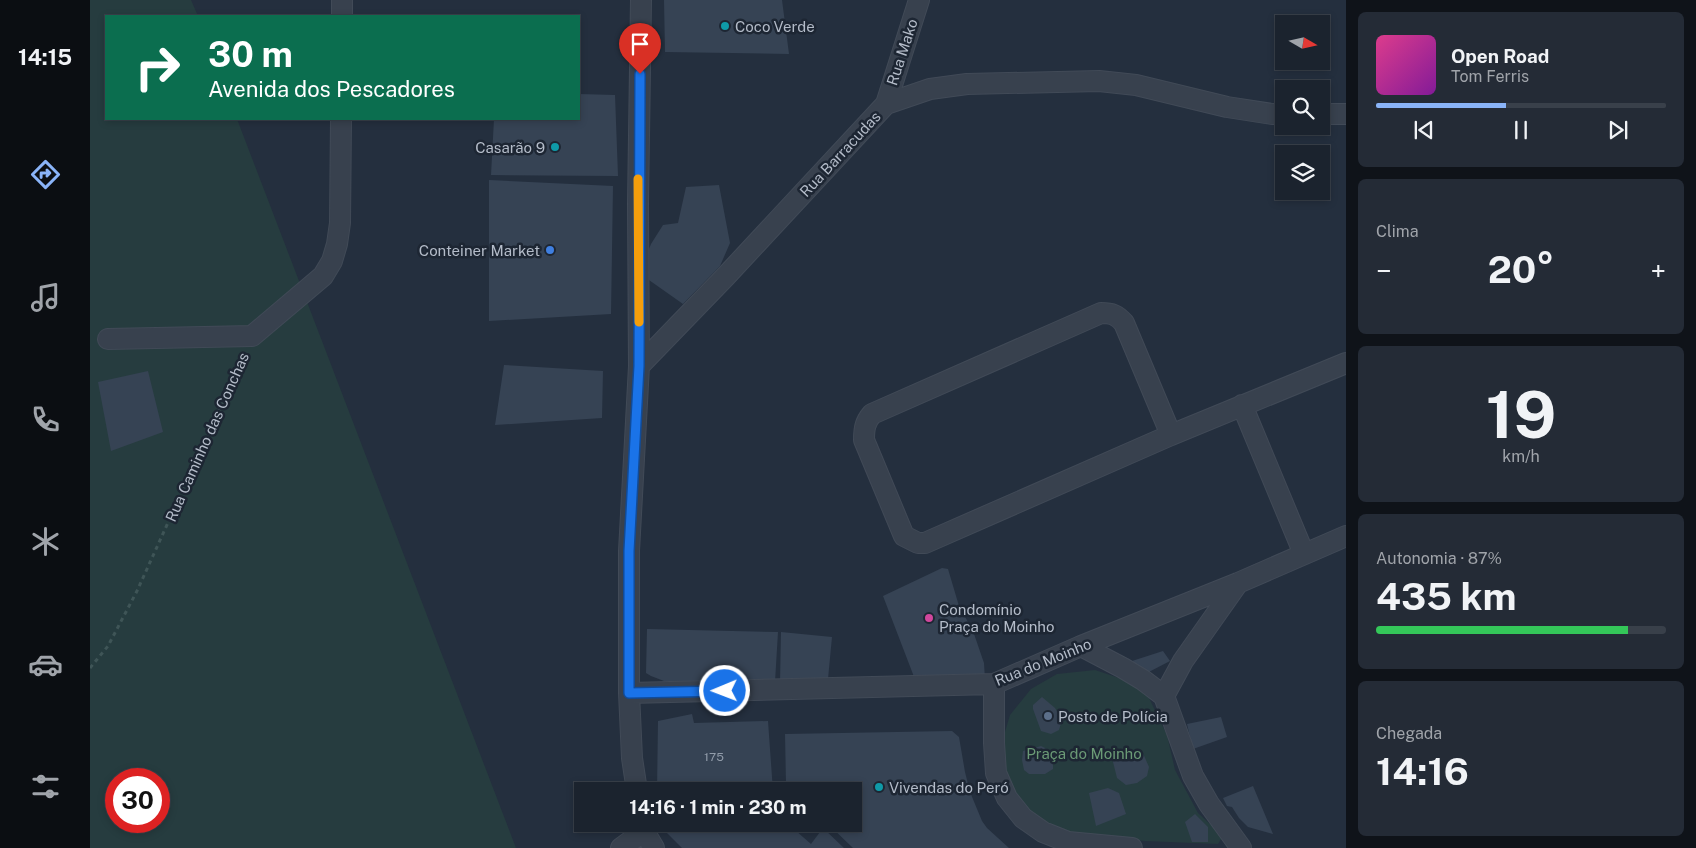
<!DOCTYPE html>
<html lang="pt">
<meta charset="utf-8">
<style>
:root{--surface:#1b232e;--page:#242b36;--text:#f1f3f6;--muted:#a0a4aa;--line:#39404a;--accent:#8ab4f8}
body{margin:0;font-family:"Public Sans",sans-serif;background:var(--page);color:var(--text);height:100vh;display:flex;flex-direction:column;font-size:19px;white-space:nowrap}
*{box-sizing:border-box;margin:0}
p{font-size:16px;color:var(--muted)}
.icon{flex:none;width:28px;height:28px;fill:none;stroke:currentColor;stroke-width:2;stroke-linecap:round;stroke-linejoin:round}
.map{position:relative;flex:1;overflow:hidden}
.drawer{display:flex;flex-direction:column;gap:12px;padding:12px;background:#0f1319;width:350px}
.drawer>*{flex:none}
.banner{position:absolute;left:15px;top:15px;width:475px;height:105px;border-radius:0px;box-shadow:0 2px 8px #0003,0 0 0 1px var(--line);background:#0b6e4f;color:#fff;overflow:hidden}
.needle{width:32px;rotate:99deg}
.fabs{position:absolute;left:1185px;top:15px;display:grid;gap:10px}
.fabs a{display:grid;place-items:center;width:55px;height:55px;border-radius:0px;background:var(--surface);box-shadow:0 2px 8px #0003,0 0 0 1px var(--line);font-size:25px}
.speed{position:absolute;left:15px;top:768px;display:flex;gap:10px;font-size:25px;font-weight:700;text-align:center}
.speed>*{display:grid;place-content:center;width:65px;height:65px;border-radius:50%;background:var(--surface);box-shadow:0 2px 8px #0003,0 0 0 1px var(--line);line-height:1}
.speed .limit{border:8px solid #d22;background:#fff;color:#111}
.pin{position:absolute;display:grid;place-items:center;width:42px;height:42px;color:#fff;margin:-51px -21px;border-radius:50% 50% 50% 0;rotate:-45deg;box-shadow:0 0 5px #0007}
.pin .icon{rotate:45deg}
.me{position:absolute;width:55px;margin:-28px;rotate:269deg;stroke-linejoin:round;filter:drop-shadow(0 0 4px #0008)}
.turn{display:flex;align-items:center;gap:18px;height:105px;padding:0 20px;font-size:22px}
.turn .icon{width:65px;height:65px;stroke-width:2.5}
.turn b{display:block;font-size:35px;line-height:42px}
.big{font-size:38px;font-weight:700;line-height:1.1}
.drawer .widget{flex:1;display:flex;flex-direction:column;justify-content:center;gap:8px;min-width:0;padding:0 18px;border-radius:8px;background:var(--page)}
.drawer .dial{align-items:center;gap:0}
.dial b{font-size:65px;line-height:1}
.song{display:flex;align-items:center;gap:15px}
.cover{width:60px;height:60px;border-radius:8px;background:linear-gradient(135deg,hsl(330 70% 55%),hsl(290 70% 35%))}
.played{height:5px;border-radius:2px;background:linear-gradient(90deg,var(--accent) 45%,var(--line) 45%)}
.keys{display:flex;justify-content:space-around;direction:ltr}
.heat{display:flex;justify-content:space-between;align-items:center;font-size:28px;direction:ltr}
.charge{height:8px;border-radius:4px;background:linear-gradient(90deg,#34c759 87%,var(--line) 0)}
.trip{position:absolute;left:484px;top:782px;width:288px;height:50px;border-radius:0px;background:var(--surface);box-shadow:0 2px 8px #0003,0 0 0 1px var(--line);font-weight:700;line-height:50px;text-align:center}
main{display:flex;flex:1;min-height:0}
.tab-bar{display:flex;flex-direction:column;width:90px;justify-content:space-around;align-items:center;background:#0b0e12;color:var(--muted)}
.tab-bar .icon{width:35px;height:35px}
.tab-bar .selected{color:var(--accent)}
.tab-bar b{font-size:22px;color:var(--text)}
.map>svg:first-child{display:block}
.green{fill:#263c3f;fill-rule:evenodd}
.building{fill:#364354}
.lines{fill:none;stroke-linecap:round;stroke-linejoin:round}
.minor-casing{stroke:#414a57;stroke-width:22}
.path{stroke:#3f5557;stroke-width:3;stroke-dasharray:4 4;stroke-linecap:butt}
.minor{stroke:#38414e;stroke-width:20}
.route-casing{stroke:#114b97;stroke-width:12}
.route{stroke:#1a73e8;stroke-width:9}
.slow{stroke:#f59e0b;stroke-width:9}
.culture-dot{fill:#0f9aa8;stroke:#1d2633;stroke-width:2}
.shop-dot{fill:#3f7fe0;stroke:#1d2633;stroke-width:2}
.hotel-dot{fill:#d1479c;stroke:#1d2633;stroke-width:2}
.service-dot{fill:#5c6f8a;stroke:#1d2633;stroke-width:2}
.labels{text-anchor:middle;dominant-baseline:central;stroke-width:5;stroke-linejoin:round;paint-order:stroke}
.number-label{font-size:12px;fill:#929caa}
.poi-label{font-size:15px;fill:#b4bcc9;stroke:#1d2633;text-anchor:start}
.street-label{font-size:15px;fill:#b4bcc9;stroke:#1d2633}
.park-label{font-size:15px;fill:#6b9a76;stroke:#1d2633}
</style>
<main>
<nav class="tab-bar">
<b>14:15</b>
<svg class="icon selected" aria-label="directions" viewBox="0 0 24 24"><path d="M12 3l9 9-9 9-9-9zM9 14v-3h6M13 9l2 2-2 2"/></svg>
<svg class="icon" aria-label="music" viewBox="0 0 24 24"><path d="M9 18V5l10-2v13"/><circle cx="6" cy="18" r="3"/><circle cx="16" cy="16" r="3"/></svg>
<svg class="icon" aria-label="phone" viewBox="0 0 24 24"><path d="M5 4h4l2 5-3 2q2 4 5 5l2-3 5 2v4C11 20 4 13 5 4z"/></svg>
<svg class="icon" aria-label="climate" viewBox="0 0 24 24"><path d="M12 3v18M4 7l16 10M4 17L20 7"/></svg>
<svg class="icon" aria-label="car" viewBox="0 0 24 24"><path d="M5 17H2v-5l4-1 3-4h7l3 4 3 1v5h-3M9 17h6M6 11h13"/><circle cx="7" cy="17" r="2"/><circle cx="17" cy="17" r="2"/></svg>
<svg class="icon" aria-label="filters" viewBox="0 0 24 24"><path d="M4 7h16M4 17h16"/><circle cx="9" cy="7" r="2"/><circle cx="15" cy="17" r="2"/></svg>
</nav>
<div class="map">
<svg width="1256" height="848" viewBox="0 0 1256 848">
<rect width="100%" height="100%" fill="#242f3e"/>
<path class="green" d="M0 0H101L108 16H16V119H147L426 848H0ZM26 779H69V821H26Z
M1005 670 1041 682 1059 698 1077 735 1085 770 1108 813 1133 836 1128 844 1055 841 963 831 942 820 914 775 912 742 920 715 941 689 967 674Z"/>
<path class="building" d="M574 0H692L699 54 575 52Z
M489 94 525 95 528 176 401 175 404 119H489Z
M399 180 523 186 521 314 399 321Z
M629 185 640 243 630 266 593 304 549 273 561 244 573 225 588 223 596 187Z
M414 365 513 371 512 418 405 425Z
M58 371 73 432 21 451 8 382Z
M852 568 858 569 869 606 883 631 894 663 895 680 826 682 793 596Z
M557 629 688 632 685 682 595 683 574 681 561 676 556 673Z
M691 632 742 637 738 679 690 683Z
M1073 651 1080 661 1055 674 1042 661Z
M952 697 965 708 972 720 969 730 961 734 951 731 943 709V705Z
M602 714 604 723 678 721 683 791H567L568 721Z
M1131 717 1137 737 1103 749 1097 724Z
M862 731 869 737 875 772 880 792 892 821 897 828 919 848H763L738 824H762V791H704L696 784 695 734Z
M951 746 959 750 963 756V769L955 774H939L934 770 932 760 933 751Z
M1052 751 1059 767 1057 776 1047 783 1036 785 1027 778 1022 758Z
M1163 786 1183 834 1158 827 1149 818 1142 807 1137 806 1133 798Z
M1018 788 1029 793 1036 814 1006 826 999 793Z
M1105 814 1118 827V842H1102L1095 822Z
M574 824H698L721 844 733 828 754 848H592L576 832Z"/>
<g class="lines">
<g class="minor-casing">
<path id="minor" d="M252 16V0
M796 104 829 0
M1231 114H1256
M18 339 162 336 233 276 242 261 247 244 250 223 251 119
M549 366 636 276 796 104 840 89 877 84 1009 81 1046 85 1137 107 1182 114H1194
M1152 405 1214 554
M1081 435 1034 323C1027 315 1022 313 1011 313L782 414C775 422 774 429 774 440L814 536 828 543H835L1081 435 1256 363
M991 646 1033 668 1053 680 1074 696 1103 776 1119 804 1151 848
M904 684V743L906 773 917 798 933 818 953 832 978 842 1042 848
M539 693 904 684 991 646 1148 583 1256 536
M1074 696 1093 661 1148 583
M547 791 542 758 539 693V551L549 366 548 204 551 0
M552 824 554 831 564 848
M531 848 554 831"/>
</g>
<path class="path" d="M0 668 18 646 47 591 154 355"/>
<use href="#minor" class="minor"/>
</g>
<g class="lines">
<g class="route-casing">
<path id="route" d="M550 74 549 366 539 551V693L635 691"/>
</g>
<use href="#route" class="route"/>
<path class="slow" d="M548 179 549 322"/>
</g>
<g class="culture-dot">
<circle cx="635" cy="26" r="5"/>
<circle cx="465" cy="147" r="5"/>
<circle cx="789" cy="787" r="5"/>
</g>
<circle class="shop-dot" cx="460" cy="250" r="5"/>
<circle class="hotel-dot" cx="839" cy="618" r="5"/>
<circle class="service-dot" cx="958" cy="716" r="5"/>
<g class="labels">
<g class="number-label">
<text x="624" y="757">175</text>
</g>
<g class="poi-label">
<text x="645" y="26">Coco Verde</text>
<text x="455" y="147" text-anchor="end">Casarão 9</text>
<text x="450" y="250" text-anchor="end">Conteiner Market</text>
<text x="849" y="609">Condomínio<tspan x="849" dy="17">Praça do Moinho</tspan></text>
<text x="968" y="716">Posto de Polícia</text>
<text x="799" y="787">Vivendas do Peró</text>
</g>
<g class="street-label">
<text transform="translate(812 52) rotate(-72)">Rua Mako</text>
<text transform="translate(750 154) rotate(-47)">Rua Barracudas</text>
<text transform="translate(117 437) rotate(-66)">Rua Caminho das Conchas</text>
<text transform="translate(953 662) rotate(-22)">Rua do Moinho</text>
</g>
<g class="park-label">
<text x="994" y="753">Praça do Moinho</text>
</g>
</g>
</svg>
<div class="fabs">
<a><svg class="needle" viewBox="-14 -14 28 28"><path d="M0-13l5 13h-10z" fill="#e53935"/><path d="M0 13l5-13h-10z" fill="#a0a4aa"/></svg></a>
<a><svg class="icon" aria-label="search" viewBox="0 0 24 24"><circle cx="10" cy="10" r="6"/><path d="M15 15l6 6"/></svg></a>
<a><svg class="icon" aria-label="layers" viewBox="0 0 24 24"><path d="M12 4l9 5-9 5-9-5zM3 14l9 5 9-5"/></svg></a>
</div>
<div class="speed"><div class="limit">30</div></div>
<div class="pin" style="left:550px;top:74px;background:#d93025"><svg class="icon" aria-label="arrive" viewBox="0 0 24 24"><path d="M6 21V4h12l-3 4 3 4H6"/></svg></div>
<svg class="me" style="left:635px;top:691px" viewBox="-20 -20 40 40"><circle r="17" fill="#1a73e8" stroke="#fff" stroke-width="3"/><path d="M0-11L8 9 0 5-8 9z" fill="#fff"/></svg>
<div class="trip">14:16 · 1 min · 230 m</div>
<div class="banner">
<div class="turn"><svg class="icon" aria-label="right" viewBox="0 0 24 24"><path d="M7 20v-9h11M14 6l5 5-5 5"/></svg><div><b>30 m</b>Avenida dos Pescadores</div></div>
</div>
</div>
<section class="drawer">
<div class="widget">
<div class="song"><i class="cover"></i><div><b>Open Road</b><p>Tom Ferris</p></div></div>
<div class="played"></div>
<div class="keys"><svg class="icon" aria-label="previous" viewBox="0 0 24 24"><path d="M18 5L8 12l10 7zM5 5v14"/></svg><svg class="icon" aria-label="pause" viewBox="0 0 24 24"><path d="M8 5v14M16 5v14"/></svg><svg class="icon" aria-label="next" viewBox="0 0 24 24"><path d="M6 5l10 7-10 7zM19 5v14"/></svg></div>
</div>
<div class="widget"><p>Clima</p>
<div class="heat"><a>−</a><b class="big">20°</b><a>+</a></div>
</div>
<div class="widget dial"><b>19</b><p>km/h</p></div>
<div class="widget"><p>Autonomia · 87%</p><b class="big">435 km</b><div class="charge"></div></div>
<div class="widget"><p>Chegada</p><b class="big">14:16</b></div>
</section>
</main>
